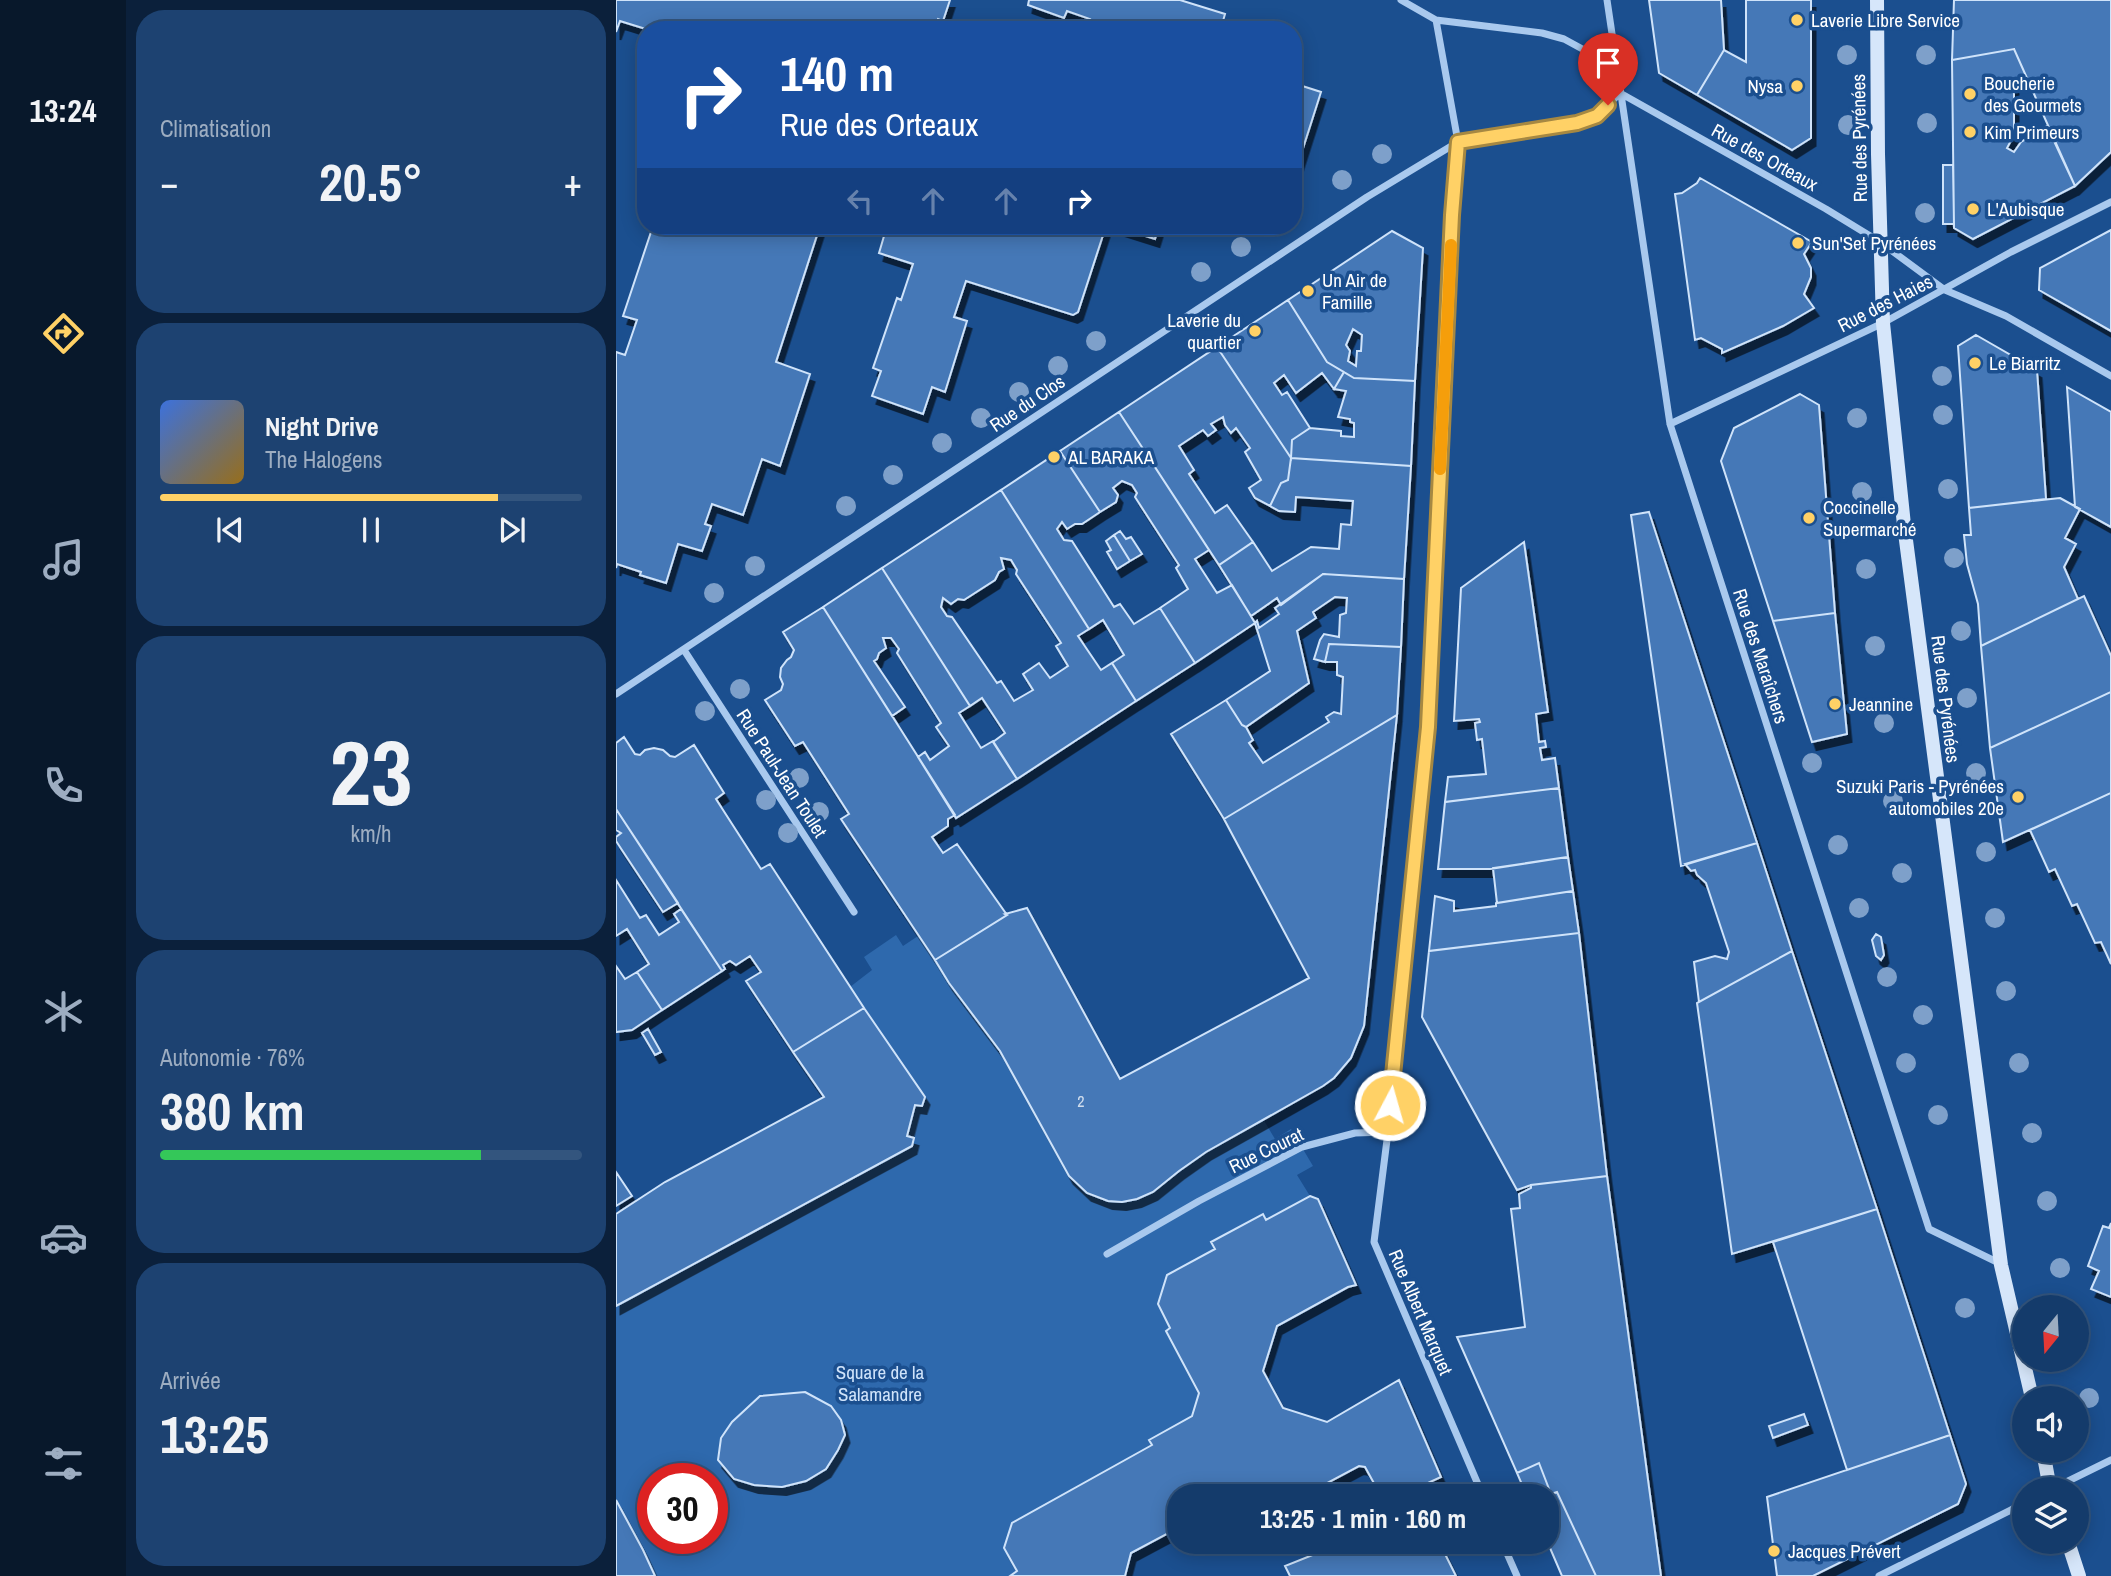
<!DOCTYPE html>
<html lang="fr">
<meta charset="utf-8">
<style>
:root{--surface:#143b6b;--page:#1d4271;--text:#f1f3f6;--muted:#9dadc1;--line:#33557e;--accent:#ffd166}
body{margin:0;font-family:"Archivo Narrow",sans-serif;background:var(--page);color:var(--text);height:100vh;display:flex;flex-direction:column;font-size:26px;white-space:nowrap}
*{box-sizing:border-box;margin:0}
p{font-size:23px;color:var(--muted)}
.icon{flex:none;width:38px;height:38px;fill:none;stroke:currentColor;stroke-width:2;stroke-linecap:round;stroke-linejoin:round}
.map{position:relative;flex:1;overflow:hidden}
.panel{display:flex;flex-direction:column;gap:10px;padding:10px;background:#0b203b;width:490px}
.panel>*{flex:none}
.hud{position:absolute;left:21px;top:21px;width:665px;height:214px;border-radius:28px;box-shadow:0 4px 18px #0003,0 0 0 2px var(--line);background:#1a4fa0;color:#fff;overflow:hidden}
.needle{width:46px;rotate:198deg}
.tools{position:absolute;left:1396px;top:1295px;display:grid;gap:14px}
.tools a{display:grid;place-items:center;width:77px;height:77px;border-radius:50%;background:var(--surface);box-shadow:0 4px 18px #0003,0 0 0 2px var(--line);font-size:35px}
.speed{position:absolute;left:21px;top:1463px;display:flex;gap:14px;font-size:35px;font-weight:700;text-align:center}
.speed>*{display:grid;place-content:center;width:91px;height:91px;border-radius:50%;background:var(--surface);box-shadow:0 4px 18px #0003,0 0 0 2px var(--line);line-height:1}
.speed .limit{border:10px solid #d22;background:#fff;color:#111}
.pin{position:absolute;display:grid;place-items:center;width:60px;height:60px;color:#fff;margin:-72px -30px;border-radius:50% 50% 50% 0;rotate:-45deg;box-shadow:0 0 7px #0007}
.pin .icon{rotate:45deg}
.me{position:absolute;width:77px;margin:-38px;rotate:6deg;stroke-linejoin:round;filter:drop-shadow(0 0 5px #0008)}
.turn{display:flex;align-items:center;gap:24px;height:147px;padding:0 28px;font-size:32px}
.turn .icon{width:91px;height:91px;stroke-width:2.5}
.turn b{display:block;font-size:49px;line-height:60px}
.lanes{display:flex;align-items:center;height:66px;padding:0 28px;background:#0003;justify-content:center;gap:35px;direction:ltr}
.lanes .off{opacity:.35}
.big{font-size:52px;font-weight:800;line-height:1.1}
.panel .widget{flex:1;display:flex;flex-direction:column;justify-content:center;gap:10px;min-width:0;padding:0 24px;border-radius:28px;background:var(--page)}
.panel .dial{align-items:center;gap:0}
.dial b{font-size:91px;line-height:1}
.song{display:flex;align-items:center;gap:21px}
.cover{width:84px;height:84px;border-radius:10px;background:linear-gradient(135deg,hsl(220 70% 55%),hsl(40 70% 35%))}
.played{height:7px;border-radius:4px;background:linear-gradient(90deg,var(--accent) 80%,var(--line) 80%)}
.keys{display:flex;justify-content:space-around;direction:ltr}
.heat{display:flex;justify-content:space-between;align-items:center;font-size:38px;direction:ltr}
.charge{height:10px;border-radius:5px;background:linear-gradient(90deg,#34c759 76%,var(--line) 0)}
.trip{position:absolute;left:551px;top:1484px;width:392px;height:70px;border-radius:28px;background:var(--surface);box-shadow:0 4px 18px #0003,0 0 0 2px var(--line);font-weight:800;line-height:70px;text-align:center}
main{display:flex;flex:1;min-height:0}
.tabs{display:flex;flex-direction:column;width:126px;justify-content:space-around;align-items:center;background:#08182b;color:var(--muted)}
.tabs .icon{width:49px;height:49px}
.tabs .active{color:var(--accent)}
.tabs b{font-size:32px;color:var(--text)}
.map>svg:first-child{display:block}
.green{fill:#2e69ad;fill-rule:evenodd}
.building{fill:#4478b7;stroke:#cfe3fa;stroke-width:2;fill-rule:evenodd;filter:url(#shadow)}
.lines{fill:none;stroke-linecap:round;stroke-linejoin:round}
.street{stroke:#a9c9ee;stroke-width:7}
.secondary{stroke:#d6e6fa;stroke-width:14}
.tree{fill:#7ea0ca}
.route-casing{stroke:#a68842;stroke-width:18}
.route{stroke:#ffd166;stroke-width:12}
.slow{stroke:#f59e0b;stroke-width:12}
.poi-dot{fill:#ffd166;stroke:#1b4f8f;stroke-width:2.5}
.labels{text-anchor:middle;dominant-baseline:central;stroke-width:7;stroke-linejoin:round;paint-order:stroke}
.number-label{font-size:16px;fill:#d0dded}
.poi-label{font-size:19px;fill:#fff;stroke:#1b4f8f;text-anchor:start}
.street-label{font-size:19px;fill:#fff;stroke:#1b4f8f}
.park-label{font-size:19px;fill:#cfe3fa;stroke:#1b4f8f}
</style>
<main>
<nav class="tabs">
<b>13:24</b>
<svg class="icon active" aria-label="directions" viewBox="0 0 24 24"><path d="M12 3l9 9-9 9-9-9zM9 14v-3h6M13 9l2 2-2 2"/></svg>
<svg class="icon" aria-label="music" viewBox="0 0 24 24"><path d="M9 18V5l10-2v13"/><circle cx="6" cy="18" r="3"/><circle cx="16" cy="16" r="3"/></svg>
<svg class="icon" aria-label="phone" viewBox="0 0 24 24"><path d="M5 4h4l2 5-3 2q2 4 5 5l2-3 5 2v4C11 20 4 13 5 4z"/></svg>
<svg class="icon" aria-label="climate" viewBox="0 0 24 24"><path d="M12 3v18M4 7l16 10M4 17L20 7"/></svg>
<svg class="icon" aria-label="car" viewBox="0 0 24 24"><path d="M5 17H2v-5l4-1 3-4h7l3 4 3 1v5h-3M9 17h6M6 11h13"/><circle cx="7" cy="17" r="2"/><circle cx="17" cy="17" r="2"/></svg>
<svg class="icon" aria-label="filters" viewBox="0 0 24 24"><path d="M4 7h16M4 17h16"/><circle cx="9" cy="7" r="2"/><circle cx="15" cy="17" r="2"/></svg>
</nav>
<section class="panel">
<div class="widget"><p>Climatisation</p>
<div class="heat"><a>−</a><b class="big">20.5°</b><a>+</a></div>
</div>
<div class="widget">
<div class="song"><i class="cover"></i><div><b>Night Drive</b><p>The Halogens</p></div></div>
<div class="played"></div>
<div class="keys"><svg class="icon" aria-label="previous" viewBox="0 0 24 24"><path d="M18 5L8 12l10 7zM5 5v14"/></svg><svg class="icon" aria-label="pause" viewBox="0 0 24 24"><path d="M8 5v14M16 5v14"/></svg><svg class="icon" aria-label="next" viewBox="0 0 24 24"><path d="M6 5l10 7-10 7zM19 5v14"/></svg></div>
</div>
<div class="widget dial"><b>23</b><p>km/h</p></div>
<div class="widget"><p>Autonomie · 76%</p><b class="big">380 km</b><div class="charge"></div></div>
<div class="widget"><p>Arrivée</p><b class="big">13:25</b></div>
</section>
<div class="map">
<svg width="1495" height="1576" viewBox="0 0 1495 1576">
<defs>
<filter id="shadow"><feDropShadow dx="4.5" dy="8" stdDeviation="0" flood-color="#0009"/></filter>
</defs>
<rect width="100%" height="100%" fill="#1b4f8f"/>
<path class="green" d="M280 935 287 946 302 936 333 983 384 1051 453 1176 471 1193 492 1201 506 1202 521 1199 537 1192 563 1171 590 1152 647 1119 659 1139 675 1129 697 1166 681 1175 694 1196 650 1220 646 1214 595 1242 599 1249 551 1275 554 1328 550 1331 583 1393 576 1416 533 1440 536 1445 396 1523 388 1548 401 1571 394 1576H39L0 1500V1306L296 1146 298 1138 291 1136 299 1105 306 1106 309 1096 234 987 256 970 248 957ZM37 1479H96V1538H37Z"/>
<path class="building" d="M0 0H334L327 21 322 19 319 29 321 30H33L4 21 0 32Z
M413 0H564L609 14 607 21 635 30H477L471 28 474 19 451 11 448 18 412 5Z
M1033 0H1105L1108 50 1081 95 1043 73Z
M1130 0H1195V138L1176 150 1081 95 1108 50 1130 62Z
M1338 0H1495V152L1459 186 1398 49 1336 60Z
M1398 49 1411 78 1398 81V135L1391 148 1398 152 1405 142 1431 126 1459 186 1357 239 1338 228 1336 60Z
M677 83 705 92 682 164 677 162Z
M1327 165H1337L1338 224H1327Z
M1084 178 1196 242 1188 254 1195 268V277L1188 294 1198 308 1167 326 1106 353V349L1085 338 1079 340 1059 194 1066 193 1081 183Z
M37 226H204L160 362 194 374 164 466 146 459 127 515 96 504 89 524 95 526 86 551 62 544 50 583 24 575 25 572 1 564 0 568V352L9 355 21 320 7 316Z
M271 226H490L462 312 457 315 350 281 338 317 351 321 329 392 316 387 307 414 256 396 265 371 257 368 281 298 285 300 297 264 263 253Z
M498 226H543L539 239Z
M1495 230V331L1423 290 1424 268Z
M776 231 807 248 799 381 738 378 711 362 672 300ZM737 329 746 335 745 351H741L740 366 732 361 734 351 730 345Z
M672 300 711 362 728 372 718 389 706 373 680 393 668 375 658 383 666 395 671 392 694 428 676 440 675 458 601 347Z
M1360 335 1421 370 1430 499 1353 508 1342 346Z
M601 347 675 458 672 480 665 483 654 506 639 498 633 488 645 480 629 452 634 448 620 428 615 433 609 425 607 417 595 424 600 430 592 436 587 430 563 446 578 470 573 474 599 513 611 505 637 542 603 565 503 412Z
M728 372 738 378 799 381 795 466 675 458 676 440 694 428 725 431V436L738 437V423L734 422V419L722 417 730 391 718 389Z
M1451 387 1495 412V527L1459 507Z
M1184 394 1203 405 1219 613 1157 621 1105 461 1118 428Z
M503 412 593 550 579 559 601 593 616 585 639 623 579 663 544 608 572 589 560 568 563 565 519 497 521 493 516 485 506 481 497 488 502 495 500 502 484 512 444 451Z
M444 451 484 512 466 524H459L451 529 446 522 441 529 448 540 456 541 498 607 504 604 518 624 544 608 579 663 520 701 496 663 508 655 487 620 473 629 385 490Z
M675 458 795 466 788 579 707 574 665 605 661 598 635 616 603 565 637 542 656 571 695 547 723 549 725 524 735 525 737 501 680 497 679 512 663 511 654 506 665 483 672 480Z
M385 490 473 629 462 636 485 670 496 663 520 701 401 779 377 742 389 733 366 698 354 706 266 568ZM385 558 395 560 401 570 400 574 445 643 440 646 452 666 434 678 423 663 407 674 417 690 398 701 385 681 381 683 336 617 331 616 325 607 327 598 335 604 342 599 348 600 379 580 383 572 388 569Z
M1444 498 1464 509 1449 538 1460 544 1448 567 1462 599 1365 646 1362 604 1351 564 1348 535H1355L1353 508Z
M1033 512 1141 843 1065 866 1015 515Z
M504 531 510 539 515 537 526 554 514 561 498 535Z
M498 535 514 561 501 569 491 552 495 550 490 541Z
M908 542 932 712 920 714 923 742 929 741 930 747 924 748 926 760 939 758 943 788 829 802 832 777 870 774 866 739 861 740 859 723 864 722 863 719 838 721 845 588Z
M266 568 354 706 343 713 365 748 377 741 401 779 340 818 302 757 309 752 314 760 333 746 320 727 325 723 281 653 283 649 275 638H267L270 648 263 653 261 659 258 661 289 707 276 716 207 607Z
M707 574 788 579 785 647 713 644 709 662 698 659 704 640 708 634 723 637 724 615 730 613 731 598 719 597 697 612 700 618 681 631 693 683 630 727 626 725 610 700 654 671 639 623 641 621 643 628 663 614 659 608Z
M1468 596 1495 656V692L1374 748 1365 646Z
M207 607 339 815 332 819V826L316 837 327 853 341 844 391 915 319 960 225 819 233 814 187 742 179 746 149 700 165 690 167 684 164 677 165 668 171 660 175 657 178 650 167 632Z
M1219 613 1231 734 1196 742 1157 621Z
M713 644 785 647 781 715 608 819 555 734 610 700 626 725 630 727 637 740 633 743 647 763 713 722 710 717 718 712 725 714 727 677 721 675V662H709Z
M1495 692V793L1387 842 1374 748Z
M781 715 748 1026 735 1058 718 1078 707 1086 590 1152 563 1171 537 1192 521 1199 506 1202 492 1201 471 1193 453 1176 384 1051 333 983 319 960 391 915 389 914 411 908 504 1079 693 978 608 819Z
M8 737 19 754 24 755 29 750 38 748 47 750 54 756 59 757 78 745 108 793 100 799 145 869 154 864 248 1008 177 1052 130 981 145 972 134 956 120 965 114 961 107 965 109 969 106 971 0 809V743Z
M943 788 952 857 874 869H822L829 802Z
M1495 793V964L1485 942 1479 943 1461 904 1456 906 1439 869 1433 872 1414 830Z
M0 809 62 903 47 912 0 841V837L5 833 0 830Z
M1141 843 1176 951 1083 1002 1078 962 1099 956 1111 959 1113 952 1090 883 1081 875 1079 870 1075 871 1069 864Z
M952 857 957 891 881 903 877 868Z
M0 880 24 918 30 915 43 935 63 922 58 914 65 909 106 971 46 1010 21 972 33 964 11 929 0 936Z
M957 891 963 933 813 951 819 896 838 901V911L880 906V903Z
M963 933 991 1176 915 1185 901 1190 806 1017 813 951Z
M1260 934 1265 937 1268 955 1265 960 1260 956 1256 940Z
M1176 951 1261 1209 1116 1254 1081 1003Z
M0 966 9 979 21 972 46 1010 16 1030 0 1032Z
M248 1008 309 1097 306 1106 299 1105 291 1136 298 1138 296 1146 0 1306V1214L49 1182 208 1097 177 1052Z
M32 1029 45 1052 39 1055 26 1033Z
M0 1172 16 1196 0 1206Z
M991 1176 1045 1576H980L941 1492 935 1494 923 1463 901 1473 841 1337 909 1327 895 1209 904 1208 903 1194 915 1188V1185Z
M694 1196 702 1199 740 1285 732 1287 661 1326 647 1371 667 1408 711 1422 783 1380 825 1477 801 1488 805 1496H765L749 1467 743 1466 687 1496H669L665 1489 646 1483 622 1496H564V1527L515 1553 509 1576H394L401 1571 388 1548 396 1523 536 1445 533 1440 576 1416 583 1393 550 1331 554 1328 542 1304 551 1275 599 1249 595 1242 647 1214 650 1220Z
M1261 1209 1334 1435 1231 1470 1157 1242Z
M1495 1223V1297L1475 1289 1483 1271 1472 1266 1487 1226 1493 1228Z
M189 1392 215 1406 225 1420 229 1435 222 1450 210 1469 190 1481 166 1487 138 1485 118 1479 102 1460 105 1438 116 1422 144 1396Z
M1188 1414 1192 1425 1157 1438 1153 1426Z
M1334 1435 1350 1484 1342 1504 1197 1576H1161L1151 1497Z
M923 1463 935 1494 941 1492 980 1576H946L931 1541V1496H911L901 1473Z
M0 1500 27 1550 39 1576H0Z
M729 1542H823L840 1576H674L669 1566Z"/>
<g class="lines">
<path class="street" d="M785 0 820 20 926 33 948 39 970 51 1004 93 1210 209 1264 242 1329 290 1390 316 1495 376
M991 0 1054 424 1313 1229 1385 1264
M820 20 842 142 836 214 812 727 772 1132 758 1242 867 1496
M1054 424 1267 323 1395 252 1495 202
M68 650 238 912
M0 694 751 197 842 142 961 123 981 116 1004 93
M491 1254 583 1201 686 1147 739 1133 772 1132
M1436 1489 1495 1460
M886 1542 901 1576
M1263 1576 1409 1503"/>
<path class="secondary" d="M1261 0 1262 154 1267 323 1288 525 1385 1265 1416 1398
M1427 1451 1434 1489
M1452 1542 1463 1576"/>
</g>
<g class="tree">
<circle cx="1231" cy="55" r="10"/>
<circle cx="1310" cy="55" r="10"/>
<circle cx="1311" cy="123" r="10"/>
<circle cx="1232" cy="125" r="10"/>
<circle cx="766" cy="154" r="10"/>
<circle cx="726" cy="180" r="10"/>
<circle cx="1309" cy="213" r="10"/>
<circle cx="625" cy="247" r="10"/>
<circle cx="585" cy="272" r="10"/>
<circle cx="480" cy="341" r="10"/>
<circle cx="442" cy="366" r="10"/>
<circle cx="1326" cy="376" r="10"/>
<circle cx="403" cy="392" r="10"/>
<circle cx="1327" cy="415" r="10"/>
<circle cx="365" cy="418" r="10"/>
<circle cx="1241" cy="418" r="10"/>
<circle cx="326" cy="443" r="10"/>
<circle cx="277" cy="475" r="10"/>
<circle cx="1332" cy="489" r="10"/>
<circle cx="1246" cy="492" r="10"/>
<circle cx="230" cy="506" r="10"/>
<circle cx="1338" cy="558" r="10"/>
<circle cx="139" cy="566" r="10"/>
<circle cx="1250" cy="569" r="10"/>
<circle cx="98" cy="593" r="10"/>
<circle cx="1345" cy="631" r="10"/>
<circle cx="1259" cy="646" r="10"/>
<circle cx="124" cy="689" r="10"/>
<circle cx="1351" cy="698" r="10"/>
<circle cx="89" cy="711" r="10"/>
<circle cx="1268" cy="723" r="10"/>
<circle cx="1196" cy="763" r="10"/>
<circle cx="1360" cy="773" r="10"/>
<circle cx="183" cy="778" r="10"/>
<circle cx="150" cy="800" r="10"/>
<circle cx="1277" cy="801" r="10"/>
<circle cx="203" cy="812" r="10"/>
<circle cx="172" cy="833" r="10"/>
<circle cx="1222" cy="845" r="10"/>
<circle cx="1370" cy="852" r="10"/>
<circle cx="1286" cy="873" r="10"/>
<circle cx="1243" cy="908" r="10"/>
<circle cx="1379" cy="918" r="10"/>
<circle cx="1271" cy="977" r="10"/>
<circle cx="1390" cy="991" r="10"/>
<circle cx="1307" cy="1015" r="10"/>
<circle cx="1290" cy="1063" r="10"/>
<circle cx="1403" cy="1063" r="10"/>
<circle cx="1322" cy="1115" r="10"/>
<circle cx="1416" cy="1133" r="10"/>
<circle cx="1431" cy="1201" r="10"/>
<circle cx="1444" cy="1268" r="10"/>
<circle cx="1349" cy="1308" r="10"/>
<circle cx="1473" cy="1398" r="10"/>
</g>
<g class="lines">
<g class="route-casing">
<path id="route" d="M774 1105 812 727 836 215 842 142 961 123 981 116 992 105"/>
</g>
<use href="#route" class="route"/>
<path class="slow" d="M824 469 835 245"/>
</g>
<g class="poi-dot">
<circle cx="1181" cy="20" r="7"/>
<circle cx="1181" cy="86" r="7"/>
<circle cx="1354" cy="94" r="7"/>
<circle cx="1354" cy="132" r="7"/>
<circle cx="1357" cy="209" r="7"/>
<circle cx="1182" cy="243" r="7"/>
<circle cx="692" cy="291" r="7"/>
<circle cx="639" cy="331" r="7"/>
<circle cx="1359" cy="363" r="7"/>
<circle cx="438" cy="457" r="7"/>
<circle cx="1193" cy="518" r="7"/>
<circle cx="1219" cy="704" r="7"/>
<circle cx="1402" cy="797" r="7"/>
<circle cx="1158" cy="1551" r="7"/>
</g>
<g class="labels">
<g class="number-label">
<text x="465" y="1101">2</text>
</g>
<g class="poi-label">
<text x="1195" y="20">Laverie Libre Service</text>
<text x="1368" y="83">Boucherie<tspan x="1368" dy="22">des Gourmets</tspan></text>
<text x="1167" y="86" text-anchor="end">Nysa</text>
<text x="1368" y="132">Kim Primeurs</text>
<text x="1371" y="209">L'Aubisque</text>
<text x="1196" y="243">Sun'Set Pyrénées</text>
<text x="706" y="280">Un Air de<tspan x="706" dy="22">Famille</tspan></text>
<text x="625" y="320" text-anchor="end">Laverie du<tspan x="625" dy="22">quartier</tspan></text>
<text x="1373" y="363">Le Biarritz</text>
<text x="452" y="457">AL BARAKA</text>
<text x="1207" y="507">Coccinelle<tspan x="1207" dy="22">Supermarché</tspan></text>
<text x="1233" y="704">Jeannine</text>
<text x="1388" y="786" text-anchor="end">Suzuki Paris - Pyrénées<tspan x="1388" dy="22">automobiles 20e</tspan></text>
<text x="1172" y="1551">Jacques Prévert</text>
</g>
<g class="street-label">
<text transform="translate(1243 138) rotate(-91)">Rue des Pyrénées</text>
<text transform="translate(1149 157) rotate(29)">Rue des Orteaux</text>
<text transform="translate(1269 303) rotate(-27)">Rue des Haies</text>
<text transform="translate(411 403) rotate(-34)">Rue du Clos</text>
<text transform="translate(1145 656) rotate(72)">Rue des Maraîchers</text>
<text transform="translate(1330 699) rotate(83)">Rue des Pyrénées</text>
<text transform="translate(166 773) rotate(57)">Rue Paul-Jean Toulet</text>
<text transform="translate(650 1150) rotate(-26)">Rue Courat</text>
<text transform="translate(805 1312) rotate(67)">Rue Albert Marquet</text>
</g>
<g class="park-label">
<text x="264" y="1372">Square de la<tspan x="264" dy="22">Salamandre</tspan></text>
</g>
</g>
</svg>
<div class="tools">
<a><svg class="needle" viewBox="-14 -14 28 28"><path d="M0-13l5 13h-10z" fill="#e53935"/><path d="M0 13l5-13h-10z" fill="#9dadc1"/></svg></a>
<a><svg class="icon" aria-label="sound" viewBox="0 0 24 24"><path d="M4 9h4l5-4v14l-5-4H4zM17 9q2 3 0 6"/></svg></a>
<a><svg class="icon" aria-label="layers" viewBox="0 0 24 24"><path d="M12 4l9 5-9 5-9-5zM3 14l9 5 9-5"/></svg></a>
</div>
<div class="speed"><div class="limit">30</div></div>
<div class="pin" style="left:992px;top:105px;background:#d93025"><svg class="icon" aria-label="arrive" viewBox="0 0 24 24"><path d="M6 21V4h12l-3 4 3 4H6"/></svg></div>
<svg class="me" style="left:774px;top:1105px" viewBox="-20 -20 40 40"><circle r="17" fill="#ffd166" stroke="#fff" stroke-width="3"/><path d="M0-11L8 9 0 5-8 9z" fill="#fff"/></svg>
<div class="trip">13:25 · 1 min · 160 m</div>
<div class="hud">
<div class="turn"><svg class="icon" aria-label="right" viewBox="0 0 24 24"><path d="M7 20v-9h11M14 6l5 5-5 5"/></svg><div><b>140 m</b>Rue des Orteaux</div></div>
<div class="lanes"><svg class="icon off" aria-label="left" viewBox="0 0 24 24"><path d="M17 20v-9H6M10 6l-5 5 5 5"/></svg><svg class="icon off" aria-label="ahead" viewBox="0 0 24 24"><path d="M12 20V5M6 11l6-6 6 6"/></svg><svg class="icon off" aria-label="ahead" viewBox="0 0 24 24"><path d="M12 20V5M6 11l6-6 6 6"/></svg><svg class="icon" aria-label="right" viewBox="0 0 24 24"><path d="M7 20v-9h11M14 6l5 5-5 5"/></svg></div>
</div>
</div>
</main>
